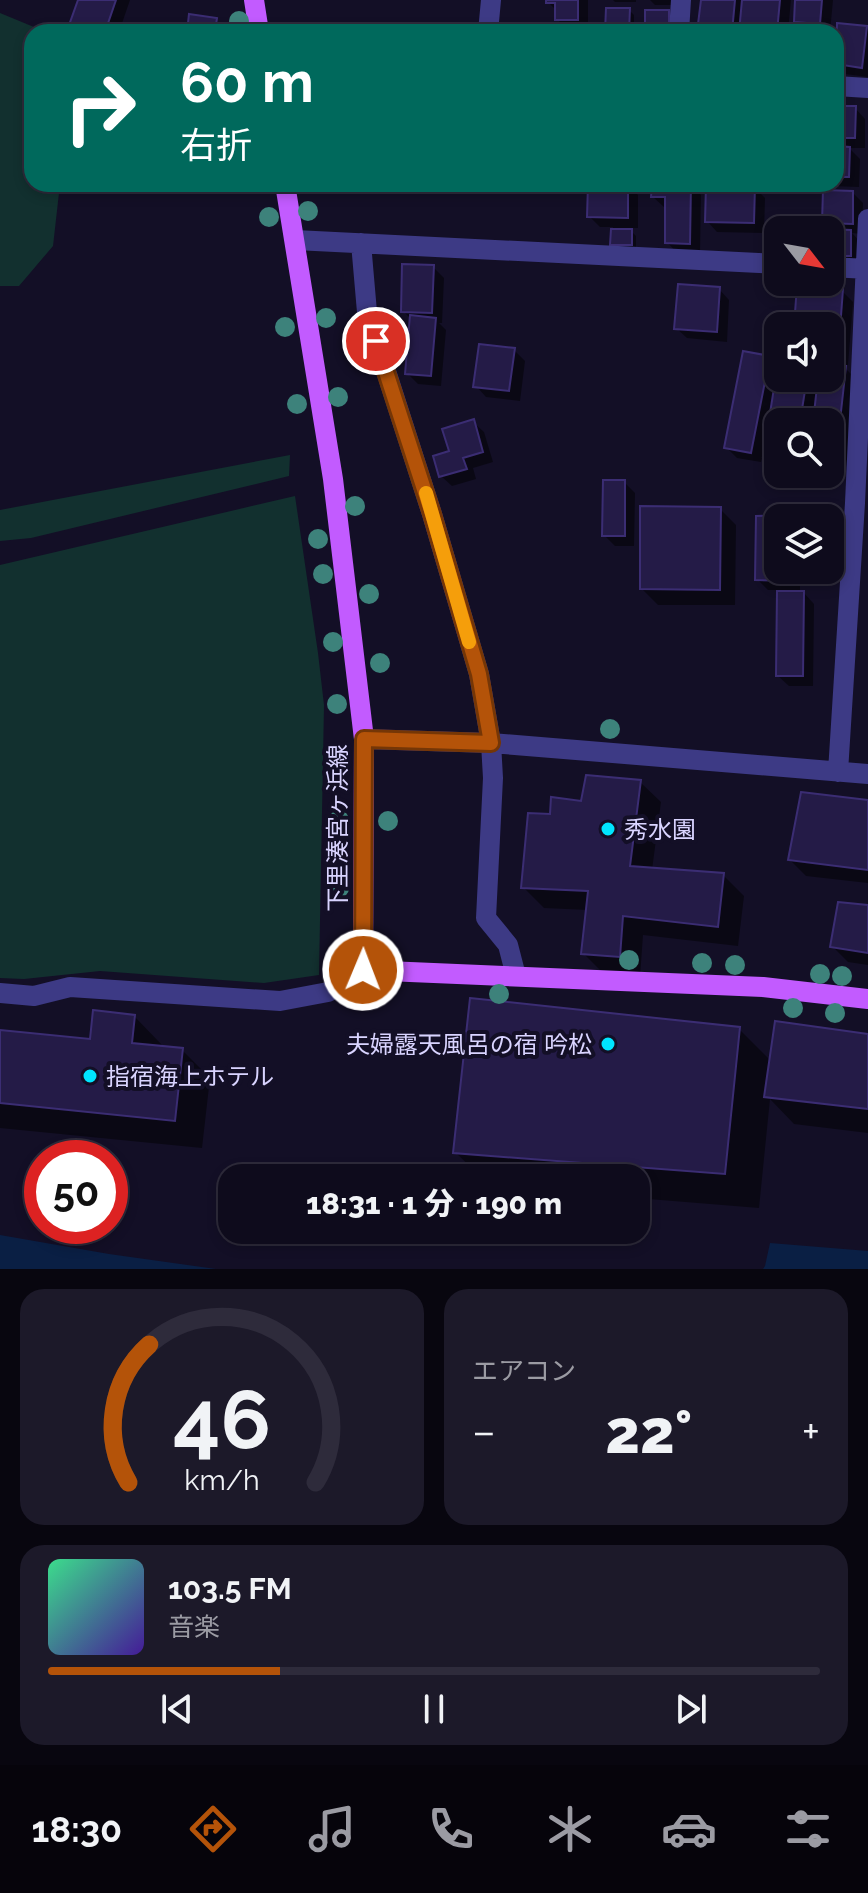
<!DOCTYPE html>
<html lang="ja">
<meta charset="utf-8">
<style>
:root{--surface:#0e0b1c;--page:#1c1929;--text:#f1f3f6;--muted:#9b9ba3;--line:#2e2b3b;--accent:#b45309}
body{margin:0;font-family:Raleway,"Noto Sans JP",sans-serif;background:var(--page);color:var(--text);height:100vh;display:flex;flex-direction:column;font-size:30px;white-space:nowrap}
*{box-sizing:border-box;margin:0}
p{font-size:26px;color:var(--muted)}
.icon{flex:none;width:44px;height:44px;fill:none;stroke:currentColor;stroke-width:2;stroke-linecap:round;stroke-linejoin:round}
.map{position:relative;height:1269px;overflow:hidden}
.side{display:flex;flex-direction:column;gap:20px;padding:20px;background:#08060f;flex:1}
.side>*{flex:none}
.guide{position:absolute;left:24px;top:24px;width:820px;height:168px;border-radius:24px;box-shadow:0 4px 12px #0003,0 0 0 2px var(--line);background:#00695c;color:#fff;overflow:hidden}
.needle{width:52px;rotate:121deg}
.fabs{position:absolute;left:764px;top:216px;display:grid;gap:16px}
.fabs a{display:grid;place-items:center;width:80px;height:80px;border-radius:16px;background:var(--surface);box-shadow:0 4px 12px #0003,0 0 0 2px var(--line);font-size:40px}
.speed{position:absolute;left:24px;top:1140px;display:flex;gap:16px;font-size:40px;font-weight:700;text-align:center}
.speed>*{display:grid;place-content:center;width:104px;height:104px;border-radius:50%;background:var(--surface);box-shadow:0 4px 12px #0003,0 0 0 2px var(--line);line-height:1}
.speed .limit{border:12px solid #d22;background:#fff;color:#111}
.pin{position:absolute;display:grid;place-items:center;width:68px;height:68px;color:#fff;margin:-34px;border:4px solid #fff;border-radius:50%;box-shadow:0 2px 8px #0007}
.me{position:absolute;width:88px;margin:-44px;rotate:1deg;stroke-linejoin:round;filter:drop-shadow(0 0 6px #0008)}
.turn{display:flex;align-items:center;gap:28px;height:168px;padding:0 24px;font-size:36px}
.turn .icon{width:104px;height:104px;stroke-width:2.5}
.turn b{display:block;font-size:56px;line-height:68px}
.big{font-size:60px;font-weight:800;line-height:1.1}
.side .tile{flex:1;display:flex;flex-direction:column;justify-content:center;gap:12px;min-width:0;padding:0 28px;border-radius:24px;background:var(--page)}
.side .dial{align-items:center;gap:0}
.dial svg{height:208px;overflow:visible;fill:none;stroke:var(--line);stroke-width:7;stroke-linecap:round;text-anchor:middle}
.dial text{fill:var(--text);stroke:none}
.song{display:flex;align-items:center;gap:24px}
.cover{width:96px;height:96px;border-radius:12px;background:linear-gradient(135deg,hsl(150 70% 55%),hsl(260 70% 35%))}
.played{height:8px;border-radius:4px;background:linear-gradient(90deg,var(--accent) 30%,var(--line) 30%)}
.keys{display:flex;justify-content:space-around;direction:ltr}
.heat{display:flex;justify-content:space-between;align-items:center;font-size:44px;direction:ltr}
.side .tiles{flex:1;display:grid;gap:20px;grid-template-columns:1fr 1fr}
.tile:last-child{grid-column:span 2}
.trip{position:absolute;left:218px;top:1164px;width:432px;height:80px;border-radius:24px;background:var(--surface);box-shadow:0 4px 12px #0003,0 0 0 2px var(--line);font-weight:800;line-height:80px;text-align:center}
.menu{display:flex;height:128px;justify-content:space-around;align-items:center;background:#06040b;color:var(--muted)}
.menu .icon{width:56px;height:56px}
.menu .active{color:var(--accent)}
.menu b{font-size:36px;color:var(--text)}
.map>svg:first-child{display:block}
.green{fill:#12302f}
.water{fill:#0a1f44}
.shadow{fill:#0007}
.building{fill:#241b47;stroke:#3b2d73;stroke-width:2}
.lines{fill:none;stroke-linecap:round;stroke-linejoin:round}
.minor{stroke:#3d3a85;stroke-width:20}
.major{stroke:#c25bff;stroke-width:20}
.tree{fill:#3d827b}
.route-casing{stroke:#753606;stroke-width:20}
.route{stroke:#b45309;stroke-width:14}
.slow{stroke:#f59e0b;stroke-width:14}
.poi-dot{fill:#00e5ff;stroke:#130f26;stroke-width:3}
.labels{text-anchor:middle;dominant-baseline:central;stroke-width:8;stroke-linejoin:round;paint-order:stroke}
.street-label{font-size:24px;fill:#d9d4ff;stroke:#130f26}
.poi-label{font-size:24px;fill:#d9d4ff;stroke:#130f26;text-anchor:start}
</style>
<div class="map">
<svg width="868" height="1269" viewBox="0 0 868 1269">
<rect width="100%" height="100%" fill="#130f26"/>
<path class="green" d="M0 13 46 32H32V184H60L53 246 19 286H0Z
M290 455 289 476 31 538 0 541V510Z
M295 496 318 653 324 705 319 975 264 983 100 971 24 979 0 978V565Z"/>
<path class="water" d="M0 1235 109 1254 216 1269H0Z
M770 1243 868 1251V1269H763L765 1266Z"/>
<path class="shadow" d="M80 0H130L119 32H74L70 28Z
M548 0H588V30H582L584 32H551L567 29 557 19V11L548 2Z
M613 0H636V2H615Z
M650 0H676V5H655Z
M703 0H791L788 31 793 32H699Z
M797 0H833L830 32H806L796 22Z
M629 10 634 15V32H607Z
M216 20 227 32H189Z
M839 25 866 28 868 30V77L845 74 836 65Z
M836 108H855L865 119V148H849L860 159 859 187 831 186 829 184H836V148L841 149 836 144Z
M590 184H628L638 195V228H628L636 236V249H617L612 244 613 227H600L589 216Z
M654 184H691L701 195 700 254 677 253 667 242V207H664L653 197Z
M694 184H719V187H754L765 198 764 233 717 232 707 221 708 184Z
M853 193 863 203 862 234 852 233 861 243V266H830V231L833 232 824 222Z
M433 267 444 278 442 323H439L446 330 441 386 418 384 407 373 412 320 403 311Z
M719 289 729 300 727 342 687 338 676 328Z
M842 291 853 302 848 365H842L856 379 845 476 825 474H830V422H778V467L763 454 761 462 737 458 726 447 769 358 778 367V378H830V326H796Z
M514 350 525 361 520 401 486 397 476 386Z
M473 422 484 432 493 462 473 468 476 479 452 486 441 476 451 453Z
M624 482 635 493 634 546H615L604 535Z
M720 509 736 525 735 605H658L642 589Z
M758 518H790H778V570H800V593H804L814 604 813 686H789L778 676 779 590H768L757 579Z
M640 782 661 802 652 870 723 875 744 896 738 946 643 935 640 977 604 974 583 953 588 910 544 908 523 887 552 816Z
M868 802V883L806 876 790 860Z
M868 907V965L848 962 832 946Z
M134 1016 162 1045V1048L182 1050 210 1078 202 1148 0 1128V1032L92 1041Z
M739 1029 771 1061 868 1036V1133L794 1124 770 1099 759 1208 636 1198V1178H482L455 1152Z"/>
<path class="building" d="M78 0H116L105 32H78L68 28Z
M546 0H578V20H555V3H546Z
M701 0H735L732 32H697Z
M742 0H780L777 32H739Z
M795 0H822L820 24 794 22Z
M606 8H630L629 32H605Z
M645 10H669V32H645Z
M189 14 217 18 215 32H187Z
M837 23 867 26 862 68 836 64Z
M549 27 582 28V32H549Z
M836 106H856L855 138H836Z
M836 146 850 147 849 177H836Z
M588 184H628V218L587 217Z
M652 184H691L690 244 665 243V197H651Z
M706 185H755L754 223 705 222Z
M823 190 853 191V224L822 223Z
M611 229H632V245H610Z
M827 229 851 230V256H830V230Z
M402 264 434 265 432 313 401 312Z
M678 284 720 287 717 332 674 329Z
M797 286 843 289 838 356 830 355V326H794Z
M410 315 436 318 431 376 405 374Z
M479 344 515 348 509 391 473 387Z
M743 351 770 356 751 453 724 448Z
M778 363V378H807L800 422H778V459L763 457Z
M830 365 846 366 835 466H830V422H813L818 378H830Z
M474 419 483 452 463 458 467 469 439 477 433 456 449 451 442 429Z
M603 480H625V536H602Z
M640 506 721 507 720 590 640 589Z
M791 515V518H778V570H790V581L755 580 756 516Z
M777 591H804L803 676H776Z
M586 775 641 780 630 866 724 873 718 927 623 916 620 957 581 954 588 891 521 888 528 813 550 814 551 797 581 801Z
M801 792 868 800V870L788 860Z
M838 902 868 905V953L830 947Z
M470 998 740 1027 725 1174 453 1153Z
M93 1010 135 1015 132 1043 183 1048 175 1121 0 1103V1030L90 1039Z
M775 1021 868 1034V1109L764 1097Z"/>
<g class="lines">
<path class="minor" d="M488 32 491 0
M679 32 681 0
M836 86 868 88
M295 240 778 264
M361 243 367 312 432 514 479 674 491 743 493 778 486 918 508 945 516 976
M830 267 868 269
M364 739 491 743 868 774
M838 772 855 503 868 219
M0 993 34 996 70 987 280 1001 328 992 363 970"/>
<path class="major" d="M254 0 259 32
M285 184 333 479 364 739 363 970 763 987 868 999"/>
</g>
<g class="tree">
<circle cx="239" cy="21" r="10"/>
<circle cx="308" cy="211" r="10"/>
<circle cx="269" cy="217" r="10"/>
<circle cx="326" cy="318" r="10"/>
<circle cx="285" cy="327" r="10"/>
<circle cx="338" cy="397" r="10"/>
<circle cx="297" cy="404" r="10"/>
<circle cx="355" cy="506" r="10"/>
<circle cx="318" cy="539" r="10"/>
<circle cx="323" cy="574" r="10"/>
<circle cx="369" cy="594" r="10"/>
<circle cx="333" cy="642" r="10"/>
<circle cx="380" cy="663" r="10"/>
<circle cx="337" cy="704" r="10"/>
<circle cx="610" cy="729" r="10"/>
<circle cx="340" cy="756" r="10"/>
<circle cx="339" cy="820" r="10"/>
<circle cx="388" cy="821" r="10"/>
<circle cx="339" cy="888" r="10"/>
<circle cx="629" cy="960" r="10"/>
<circle cx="702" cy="963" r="10"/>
<circle cx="735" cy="965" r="10"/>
<circle cx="820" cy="974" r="10"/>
<circle cx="842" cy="976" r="10"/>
<circle cx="499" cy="994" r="10"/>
<circle cx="793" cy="1008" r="10"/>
<circle cx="835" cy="1013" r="10"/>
</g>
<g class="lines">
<g class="route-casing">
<path id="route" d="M363 970 364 739 491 743 479 674 432 514 376 341"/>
</g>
<use href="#route" class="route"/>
<path class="slow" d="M426 493 469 642"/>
</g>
<g class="poi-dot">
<circle cx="608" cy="829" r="8"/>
<circle cx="608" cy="1044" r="8"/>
<circle cx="90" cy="1076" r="8"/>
</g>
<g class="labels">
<g class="street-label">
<text transform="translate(337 828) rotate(-90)">下里湊宮ヶ浜線</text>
</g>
<g class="poi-label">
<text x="624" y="829">秀水園</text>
<text x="592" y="1044" text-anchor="end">夫婦露天風呂の宿 吟松</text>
<text x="106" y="1076">指宿海上ホテル</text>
</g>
</g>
</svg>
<div class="fabs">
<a><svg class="needle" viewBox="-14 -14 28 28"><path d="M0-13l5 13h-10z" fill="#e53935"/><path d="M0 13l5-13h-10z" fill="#9b9ba3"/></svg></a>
<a><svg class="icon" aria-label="sound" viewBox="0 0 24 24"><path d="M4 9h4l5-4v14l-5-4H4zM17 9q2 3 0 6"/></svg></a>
<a><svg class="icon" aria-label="search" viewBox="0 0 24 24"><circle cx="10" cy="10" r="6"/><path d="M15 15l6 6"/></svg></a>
<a><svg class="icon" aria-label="layers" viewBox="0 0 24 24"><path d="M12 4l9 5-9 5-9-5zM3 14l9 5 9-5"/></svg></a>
</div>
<div class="speed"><div class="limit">50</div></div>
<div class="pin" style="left:376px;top:341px;background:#d93025"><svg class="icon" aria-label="arrive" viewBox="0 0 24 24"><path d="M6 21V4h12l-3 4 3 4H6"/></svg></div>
<svg class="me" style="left:363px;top:970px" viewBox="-20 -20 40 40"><circle r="17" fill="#b45309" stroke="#fff" stroke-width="3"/><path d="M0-11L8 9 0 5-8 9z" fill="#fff"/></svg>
<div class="trip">18:31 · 1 分 · 190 m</div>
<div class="guide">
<div class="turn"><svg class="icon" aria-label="right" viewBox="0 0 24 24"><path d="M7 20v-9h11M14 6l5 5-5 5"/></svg><div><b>60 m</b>右折</div></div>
</div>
</div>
<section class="side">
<div class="tiles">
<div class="tile dial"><svg viewBox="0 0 100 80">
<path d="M14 69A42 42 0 1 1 86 69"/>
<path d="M14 69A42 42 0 0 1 22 16" stroke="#b45309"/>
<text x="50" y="56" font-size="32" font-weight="700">46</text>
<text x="50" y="72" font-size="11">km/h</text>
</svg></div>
<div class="tile"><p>エアコン</p>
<div class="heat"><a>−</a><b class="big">22°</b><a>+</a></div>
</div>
<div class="tile">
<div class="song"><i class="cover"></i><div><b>103.5 FM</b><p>音楽</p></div></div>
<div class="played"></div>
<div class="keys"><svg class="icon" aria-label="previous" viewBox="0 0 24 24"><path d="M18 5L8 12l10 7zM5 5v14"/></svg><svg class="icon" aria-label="pause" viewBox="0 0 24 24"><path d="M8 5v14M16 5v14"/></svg><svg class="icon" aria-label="next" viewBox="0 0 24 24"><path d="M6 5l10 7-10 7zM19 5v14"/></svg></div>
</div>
</div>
</section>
<nav class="menu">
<b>18:30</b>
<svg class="icon active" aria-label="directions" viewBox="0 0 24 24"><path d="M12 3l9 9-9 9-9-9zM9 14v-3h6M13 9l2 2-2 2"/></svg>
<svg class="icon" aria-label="music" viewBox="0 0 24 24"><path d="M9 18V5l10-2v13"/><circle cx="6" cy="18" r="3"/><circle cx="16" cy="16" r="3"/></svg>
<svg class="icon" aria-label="phone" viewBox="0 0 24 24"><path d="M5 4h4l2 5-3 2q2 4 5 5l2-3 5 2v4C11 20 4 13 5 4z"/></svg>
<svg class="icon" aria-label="climate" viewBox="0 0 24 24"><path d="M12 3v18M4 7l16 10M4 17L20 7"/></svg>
<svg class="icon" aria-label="car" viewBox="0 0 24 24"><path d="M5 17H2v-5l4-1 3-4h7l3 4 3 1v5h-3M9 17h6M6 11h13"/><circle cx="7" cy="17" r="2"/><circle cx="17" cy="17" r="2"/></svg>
<svg class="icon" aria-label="filters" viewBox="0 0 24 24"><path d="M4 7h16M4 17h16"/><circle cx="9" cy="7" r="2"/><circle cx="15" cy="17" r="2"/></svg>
</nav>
